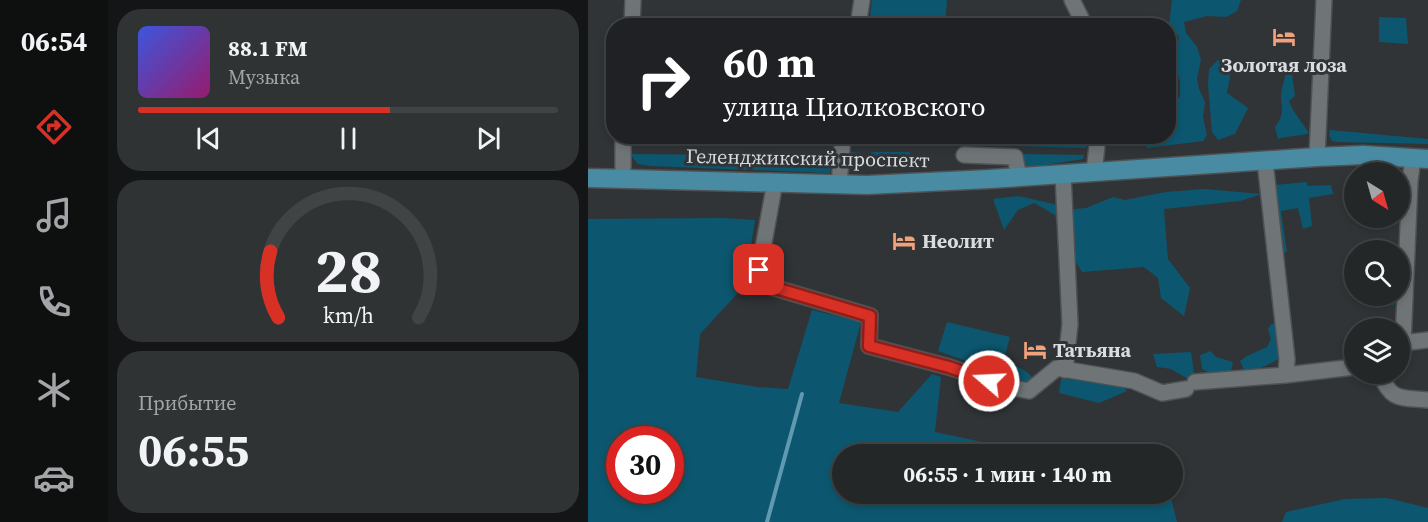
<!DOCTYPE html>
<html lang="ru">
<meta charset="utf-8">
<style>
:root{--surface:#242728;--page:#303334;--text:#f1f3f6;--muted:#a3a5a8;--line:#414445;--accent:#d93025}
body{margin:0;font-family:"Source Serif 4",serif;background:var(--page);color:var(--text);height:100vh;display:flex;flex-direction:column;font-size:22px;white-space:nowrap}
*{box-sizing:border-box;margin:0}
p{font-size:20px;color:var(--muted)}
.icon{flex:none;width:33px;height:33px;fill:none;stroke:currentColor;stroke-width:2;stroke-linecap:round;stroke-linejoin:round}
.map{position:relative;flex:1;overflow:hidden}
.side{display:flex;flex-direction:column;gap:9px;padding:9px;background:#141516;width:480px}
.side>*{flex:none}
.guide{position:absolute;left:18px;top:18px;width:570px;height:126px;border-radius:24px;box-shadow:0 3px 9px #0003,0 0 0 2px var(--line);background:#202124;color:#fff;overflow:hidden}
.needle{width:39px;rotate:143deg}
.fabs{position:absolute;left:756px;top:162px;display:grid;gap:12px}
.fabs a{display:grid;place-items:center;width:66px;height:66px;border-radius:50%;background:var(--surface);box-shadow:0 3px 9px #0003,0 0 0 2px var(--line);font-size:30px}
.speed{position:absolute;left:18px;top:426px;display:flex;gap:12px;font-size:30px;font-weight:700;text-align:center}
.speed>*{display:grid;place-content:center;width:78px;height:78px;border-radius:50%;background:var(--surface);box-shadow:0 3px 9px #0003,0 0 0 2px var(--line);line-height:1}
.speed .limit{border:9px solid #d22;background:#fff;color:#111}
.pin{position:absolute;display:grid;place-items:center;width:51px;height:51px;color:#fff;margin:-26px;border-radius:12px;box-shadow:0 3px 9px #0006}
.me{position:absolute;width:66px;margin:-33px;rotate:289deg;stroke-linejoin:round;filter:drop-shadow(0 0 4px #0008)}
.turn{display:flex;align-items:center;gap:21px;height:126px;padding:0 18px;font-size:27px}
.turn .icon{width:78px;height:78px;stroke-width:2.5}
.turn b{display:block;font-size:42px;line-height:51px}
.big{font-size:45px;font-weight:700;line-height:1.1}
.side .widget{flex:1;display:flex;flex-direction:column;justify-content:center;gap:9px;min-width:0;padding:0 21px;border-radius:24px;background:var(--page)}
.side .dial{align-items:center;gap:0}
.dial svg{height:156px;overflow:visible;fill:none;stroke:var(--line);stroke-width:7;stroke-linecap:round;text-anchor:middle}
.dial text{fill:var(--text);stroke:none}
.song{display:flex;align-items:center;gap:18px}
.cover{width:72px;height:72px;border-radius:9px;background:linear-gradient(135deg,hsl(230 70% 55%),hsl(320 70% 35%))}
.played{height:6px;border-radius:3px;background:linear-gradient(90deg,var(--accent) 60%,var(--line) 60%)}
.keys{display:flex;justify-content:space-around;direction:ltr}
.trip{position:absolute;left:244px;top:444px;width:351px;height:60px;border-radius:30px;background:var(--surface);box-shadow:0 3px 9px #0003,0 0 0 2px var(--line);font-weight:700;line-height:60px;text-align:center}
main{display:flex;flex:1;min-height:0}
.menu{display:flex;flex-direction:column;width:108px;justify-content:space-around;align-items:center;background:#0e1010;color:var(--muted)}
.menu .icon{width:42px;height:42px}
.menu .current{color:var(--accent)}
.menu b{font-size:27px;color:var(--text)}
.map>svg:first-child{display:block}
.green{fill:#0c576f;fill-rule:evenodd}
.lines{fill:none;stroke-linecap:round;stroke-linejoin:round}
.stream{stroke:#619ab0;stroke-width:4}
.minor-casing{stroke:#4e5254;stroke-width:18}
.primary-casing{stroke:#4e5254;stroke-width:21}
.minor{stroke:#6f7577;stroke-width:15}
.primary{stroke:#488ba2;stroke-width:18}
.route-casing{stroke:#8d1f18;stroke-width:15}
.route{stroke:#d93025;stroke-width:10}
.labels{text-anchor:middle;dominant-baseline:central;stroke-width:6;stroke-linejoin:round;paint-order:stroke}
.poi-label{font-size:20px;font-weight:bold;fill:#dadddf;stroke:#303436;text-anchor:start}
.street-label{font-size:20px;fill:#dadddf;stroke:#303436}
</style>
<main>
<nav class="menu">
<b>06:54</b>
<svg class="icon current" aria-label="directions" viewBox="0 0 24 24"><path d="M12 3l9 9-9 9-9-9zM9 14v-3h6M13 9l2 2-2 2"/></svg>
<svg class="icon" aria-label="music" viewBox="0 0 24 24"><path d="M9 18V5l10-2v13"/><circle cx="6" cy="18" r="3"/><circle cx="16" cy="16" r="3"/></svg>
<svg class="icon" aria-label="phone" viewBox="0 0 24 24"><path d="M5 4h4l2 5-3 2q2 4 5 5l2-3 5 2v4C11 20 4 13 5 4z"/></svg>
<svg class="icon" aria-label="climate" viewBox="0 0 24 24"><path d="M12 3v18M4 7l16 10M4 17L20 7"/></svg>
<svg class="icon" aria-label="car" viewBox="0 0 24 24"><path d="M5 17H2v-5l4-1 3-4h7l3 4 3 1v5h-3M9 17h6M6 11h13"/><circle cx="7" cy="17" r="2"/><circle cx="17" cy="17" r="2"/></svg>
</nav>
<section class="side">
<div class="widget">
<div class="song"><i class="cover"></i><div><b>88.1 FM</b><p>Музыка</p></div></div>
<div class="played"></div>
<div class="keys"><svg class="icon" aria-label="previous" viewBox="0 0 24 24"><path d="M18 5L8 12l10 7zM5 5v14"/></svg><svg class="icon" aria-label="pause" viewBox="0 0 24 24"><path d="M8 5v14M16 5v14"/></svg><svg class="icon" aria-label="next" viewBox="0 0 24 24"><path d="M6 5l10 7-10 7zM19 5v14"/></svg></div>
</div>
<div class="widget dial"><svg viewBox="0 0 100 80">
<path d="M14 69A42 42 0 1 1 86 69"/>
<path d="M14 69A42 42 0 0 1 10 35" stroke="#d93025"/>
<text x="50" y="56" font-size="32" font-weight="700">28</text>
<text x="50" y="72" font-size="11">km/h</text>
</svg></div>
<div class="widget"><p>Прибытие</p><b class="big">06:55</b></div>
</section>
<div class="map">
<svg width="840" height="522" viewBox="0 0 840 522">
<rect width="100%" height="100%" fill="#303436"/>
<path class="green" d="M284 0H359L357 25H281Z
M584 0H653L649 11 638 17 619 16 596 22 598 33 609 47 613 60 609 78 611 89 617 102 615 117 619 135 615 141 559 148 553 139 556 137 580 136 581 110 592 96V81L587 66 591 37 581 25Z
M791 17 818 18 820 44 791 42Z
M640 58 643 71 639 93 660 108 647 134 630 140 624 132 620 84 621 69 630 60Z
M706 63 711 69 704 74 707 96 701 101C706 114 714 122 721 133 710 137 701 135 690 139L687 127C700 111 690 105 694 88 696 81 698 76 698 68Z
M742 130 840 139V144L749 142 744 141 741 135Z
M396 137H400V143L499 145 498 148 396 145Z
M259 152 274 153V168L262 166 258 162Z
M283 152H322L321 168H283Z
M42 154 244 156 242 173 63 166 50 164Z
M432 154 496 155 495 159 439 168 434 165Z
M719 182V186L743 185 745 194 721 198 724 226 715 229 710 208 693 211 699 252 693 253 687 185Z
M616 189 674 194 652 201 576 209 580 259 602 288 596 316 573 298 570 278 556 267 494 272 471 235 467 215 446 203 430 210 416 230 405 199 430 196 466 204 477 210 498 208 525 197 537 200 578 192Z
M135 218 167 220 157 285 112 334 108 377 169 387 200 389 224 310 273 322 251 403 310 412 344 374 353 377 347 432 452 454H255V494H582L589 522H0V219ZM32 440H82V490H32Z
M776 296H807L806 305H775Z
M359 322 422 337 416 359 439 372 446 379V385L350 351Z
M683 324H690L695 355C687 363 676 365 666 372H657L652 361 659 356 679 347 683 339 680 329Z
M623 351 628 357 645 362 643 371C632 376 624 375 614 369L612 355Z
M603 352 606 373 600 379 583 369 569 367 565 354Z
M473 379 528 380 539 391 511 403 471 393Z
M799 498 840 508V522H694L698 512 757 499Z"/>
<g class="lines">
<path class="stream" d="M179 522 214 394"/>
<g class="minor-casing">
<path id="minor" d="M484 0 497 26
M44 26 45 0
M270 26 274 0
M376 155 427 157 431 177
M729 157 736 0
M677 161 699 359 698 375
M506 173 510 136
M475 174 482 324 477 370
M35 178V136
M187 182 171 270 176 281 184 287 282 316 281 346 361 367 421 387 441 391 469 368 546 381 574 393 598 389
M251 184 255 136
M815 343 840 340
M812 353 815 343 822 181 825 158
M792 374C804 402 812 397 840 400
M607 382 698 375 766 367"/>
</g>
<g class="primary-casing">
<path id="primary" d="M0 178 279 185 402 179 729 157 775 155 840 159"/>
</g>
<use href="#minor" class="minor"/>
<use href="#primary" class="primary"/>
</g>
<g class="lines">
<g class="route-casing">
<path id="route" d="M171 270 176 281 184 287 282 316 281 346 361 367 401 381"/>
</g>
<use href="#route" class="route"/>
</g>
<defs>
<g id="hotel-bare" transform="scale(1.8)"><path d="M-6-4.5h1.5V1H6V5H4.5V3h-9V5H-6ZM-4 0a1.8 1.8 0 1 1 3.6 0ZM.5 0V-2.5h3Q6-2.5 6 0Z" fill="#f1a17c" stroke="#303436" stroke-width="2.5" paint-order="stroke"/></g>
</defs>
<g fill-rule="evenodd">
<use href="#hotel-bare" x="696" y="37"/>
<use href="#hotel-bare" x="316" y="241"/>
<use href="#hotel-bare" x="447" y="350"/>
</g>
<g class="labels">
<g class="poi-label">
<text x="696" y="65" text-anchor="middle">Золотая лоза</text>
<text x="334" y="241">Неолит</text>
<text x="465" y="350">Татьяна</text>
</g>
<g class="street-label">
<text transform="translate(220 158) rotate(1)">Геленджикский проспект</text>
</g>
</g>
</svg>
<div class="fabs">
<a><svg class="needle" viewBox="-14 -14 28 28"><path d="M0-13l5 13h-10z" fill="#e53935"/><path d="M0 13l5-13h-10z" fill="#a3a5a8"/></svg></a>
<a><svg class="icon" aria-label="search" viewBox="0 0 24 24"><circle cx="10" cy="10" r="6"/><path d="M15 15l6 6"/></svg></a>
<a><svg class="icon" aria-label="layers" viewBox="0 0 24 24"><path d="M12 4l9 5-9 5-9-5zM3 14l9 5 9-5"/></svg></a>
</div>
<div class="speed"><div class="limit">30</div></div>
<div class="pin" style="left:171px;top:270px;background:#d93025"><svg class="icon" aria-label="arrive" viewBox="0 0 24 24"><path d="M6 21V4h12l-3 4 3 4H6"/></svg></div>
<svg class="me" style="left:401px;top:381px" viewBox="-20 -20 40 40"><circle r="17" fill="#d93025" stroke="#fff" stroke-width="3"/><path d="M0-11L8 9 0 5-8 9z" fill="#fff"/></svg>
<div class="trip">06:55 · 1 мин · 140 m</div>
<div class="guide">
<div class="turn"><svg class="icon" aria-label="right" viewBox="0 0 24 24"><path d="M7 20v-9h11M14 6l5 5-5 5"/></svg><div><b>60 m</b>улица Циолковского</div></div>
</div>
</div>
</main>
